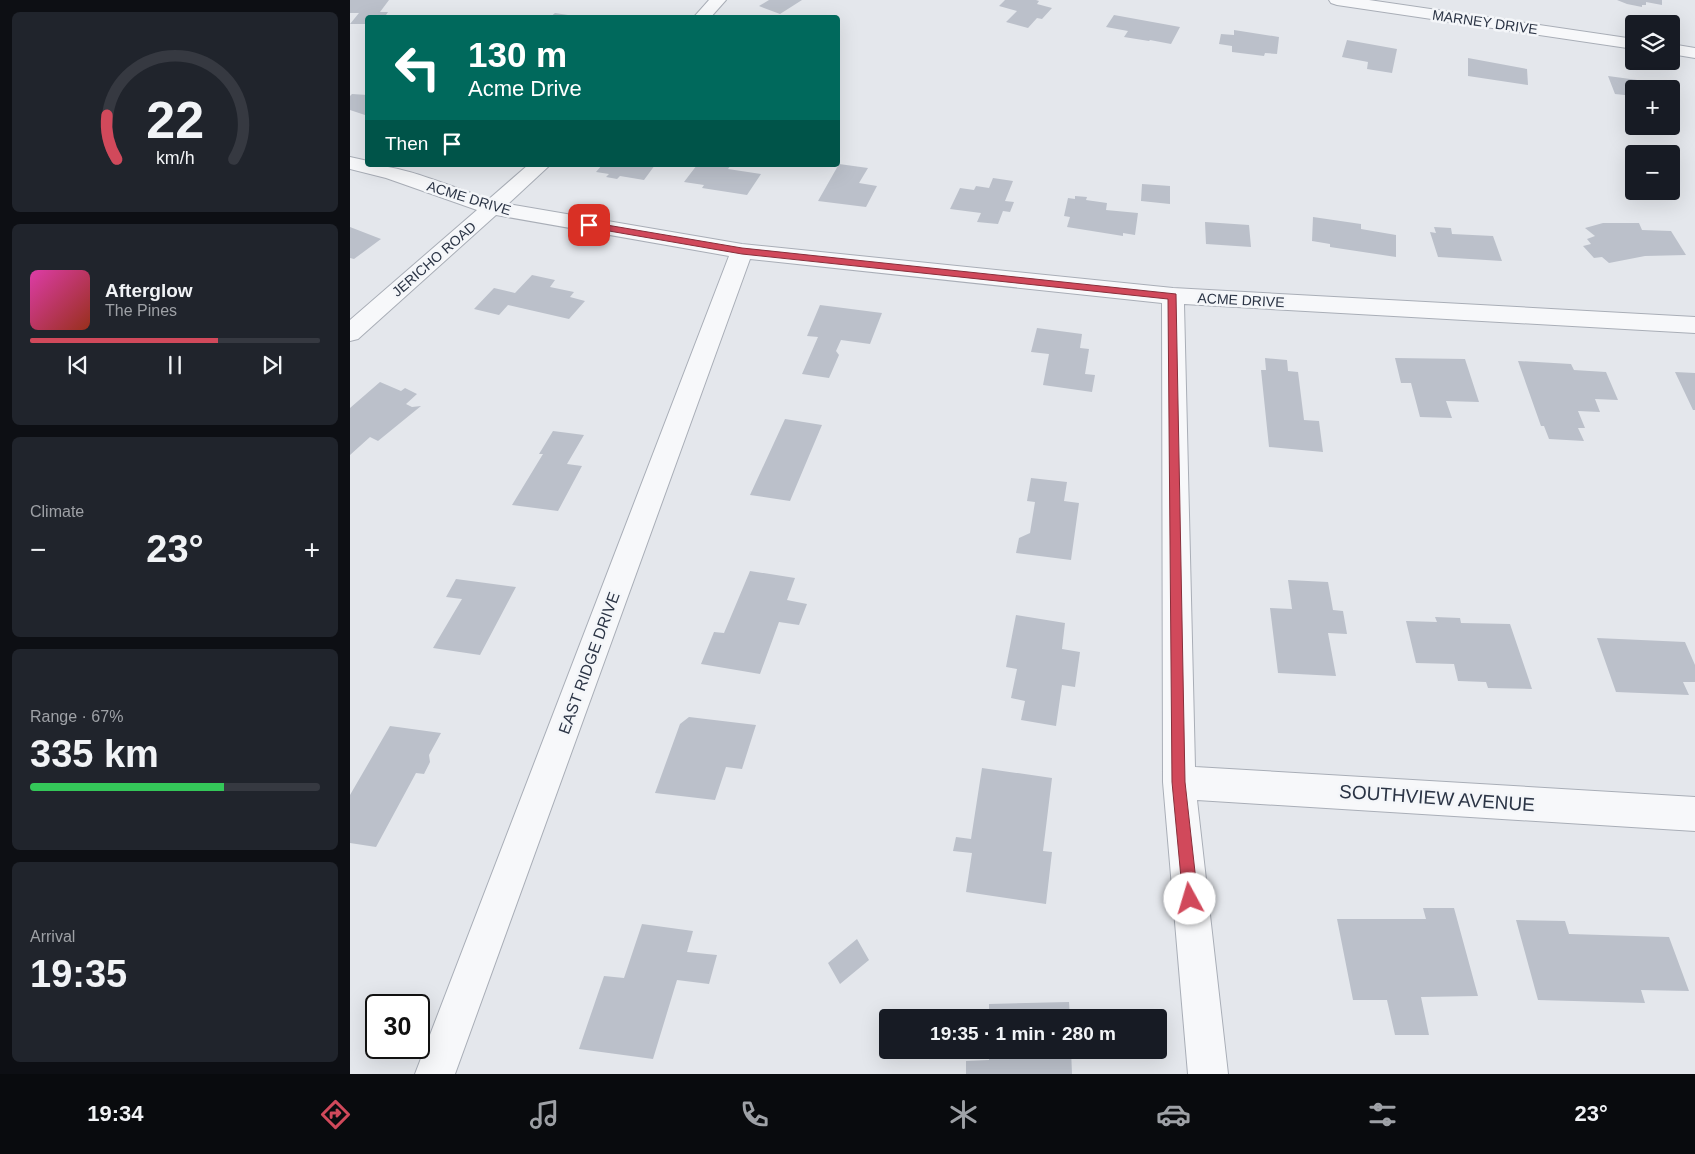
<!DOCTYPE html>
<meta charset="utf-8">
<style>
:root{--surface:#171b24;--page:#20242c;--text:#f1f3f6;--muted:#9ea1a6;--line:#363941;--accent:#d1495b}
body{margin:0;font-family:Helvetica,sans-serif;background:var(--page);color:var(--text);height:100vh;display:flex;flex-direction:column;font-size:19px;white-space:nowrap}
*{box-sizing:border-box;margin:0}
p{font-size:16px;color:var(--muted)}
.icon{flex:none;width:28px;height:28px;fill:none;stroke:currentColor;stroke-width:2;stroke-linecap:round;stroke-linejoin:round}
.map{position:relative;flex:1;overflow:hidden}
.panel{display:flex;flex-direction:column;gap:12px;padding:12px;background:#0d0f14;width:350px}
.panel>*{flex:none}
.guide{position:absolute;left:15px;top:15px;width:475px;height:152px;border-radius:5px;box-shadow:0 5px 20px #0002;background:#00695c;color:#fff;overflow:hidden}
.fabs{position:absolute;left:1275px;top:15px;display:grid;gap:10px}
.fabs a{display:grid;place-items:center;width:55px;height:55px;border-radius:5px;background:var(--surface);box-shadow:0 5px 20px #0002;font-size:25px}
.speed{position:absolute;left:15px;top:994px;display:flex;gap:10px;font-size:25px;font-weight:700;text-align:center}
.speed>*{display:grid;place-content:center;width:65px;height:65px;border-radius:50%;background:var(--surface);box-shadow:0 5px 20px #0002;line-height:1}
.speed .limit{border:2px solid #111;border-radius:8px;background:#fff;color:#111}
.pin{position:absolute;display:grid;place-items:center;width:42px;height:42px;color:#fff;margin:-21px;border-radius:10px;box-shadow:0 2px 8px #0006}
.me{position:absolute;width:55px;margin:-28px;rotate:354deg;stroke-linejoin:round;filter:drop-shadow(0 0 4px #0008)}
.turn{display:flex;align-items:center;gap:18px;height:105px;padding:0 20px;font-size:22px}
.turn .icon{width:65px;height:65px;stroke-width:2.5}
.turn b{display:block;font-size:35px;line-height:42px}
.then{display:flex;align-items:center;height:48px;padding:0 20px;background:#0003;gap:10px;font-size:19px}
.big{font-size:38px;font-weight:600;line-height:1.1}
.panel .widget{flex:1;display:flex;flex-direction:column;justify-content:center;gap:8px;min-width:0;padding:0 18px;border-radius:8px;background:var(--page)}
.panel .dial{align-items:center;gap:0}
.dial svg{height:130px;overflow:visible;fill:none;stroke:var(--line);stroke-width:7;stroke-linecap:round;text-anchor:middle}
.dial text{fill:var(--text);stroke:none}
.song{display:flex;align-items:center;gap:15px}
.cover{width:60px;height:60px;border-radius:8px;background:linear-gradient(135deg,hsl(320 70% 55%),hsl(10 70% 35%))}
.played{height:5px;border-radius:2px;background:linear-gradient(90deg,var(--accent) 65%,var(--line) 65%)}
.keys{display:flex;justify-content:space-around;direction:ltr}
.heat{display:flex;justify-content:space-between;align-items:center;font-size:28px;direction:ltr}
.charge{height:8px;border-radius:4px;background:linear-gradient(90deg,#34c759 67%,var(--line) 0)}
.trip{position:absolute;left:529px;top:1009px;width:288px;height:50px;border-radius:5px;background:var(--surface);box-shadow:0 5px 20px #0002;font-weight:600;line-height:50px;text-align:center}
.tabs{display:flex;height:80px;justify-content:space-around;align-items:center;background:#090b0e;color:var(--muted)}
.tabs .icon{width:35px;height:35px}
.tabs .active{color:var(--accent)}
.tabs b{font-size:22px;color:var(--text)}
main{display:flex;flex:1;min-height:0}
.map>svg:first-child{display:block}
.building{fill:#bbc0ca}
.lines{fill:none;stroke-linecap:round;stroke-linejoin:round}
.minor-casing{stroke:#a9aeb7;stroke-width:2}
.minor{fill:#f7f8fa;fill-rule:evenodd}
.route{fill:#d1495b;stroke:#882f3b}
.labels{text-anchor:middle;dominant-baseline:central;stroke-width:5;stroke-linejoin:round;paint-order:stroke}
.far-street-label{font-size:14px;fill:#2b3445;stroke:#f4f6f9}
.street-label{font-size:16px;fill:#2b3445;stroke:#f4f6f9}
.near-street-label{font-size:19px;fill:#2b3445;stroke:#f4f6f9}
</style>
<main>
<section class="panel">
<div class="widget dial"><svg viewBox="0 0 100 80">
<path d="M14 69A42 42 0 1 1 86 69"/>
<path d="M14 69A42 42 0 0 1 8 42" stroke="#d1495b"/>
<text x="50" y="56" font-size="32" font-weight="700">22</text>
<text x="50" y="72" font-size="11">km/h</text>
</svg></div>
<div class="widget">
<div class="song"><i class="cover"></i><div><b>Afterglow</b><p>The Pines</p></div></div>
<div class="played"></div>
<div class="keys"><svg class="icon" aria-label="previous" viewBox="0 0 24 24"><path d="M18 5L8 12l10 7zM5 5v14"/></svg><svg class="icon" aria-label="pause" viewBox="0 0 24 24"><path d="M8 5v14M16 5v14"/></svg><svg class="icon" aria-label="next" viewBox="0 0 24 24"><path d="M6 5l10 7-10 7zM19 5v14"/></svg></div>
</div>
<div class="widget"><p>Climate</p>
<div class="heat"><a>−</a><b class="big">23°</b><a>+</a></div>
</div>
<div class="widget"><p>Range · 67%</p><b class="big">335 km</b><div class="charge"></div></div>
<div class="widget"><p>Arrival</p><b class="big">19:35</b></div>
</section>
<div class="map">
<svg width="1345" height="1074" viewBox="0 0 1345 1074">
<rect width="100%" height="100%" fill="#e4e7ec"/>
<path class="building" d="M0 0H39L30 12H38L34 18H18V24H0L9 13H0Z
M419 0H452L430 14 409 6Z
M655 0H686L689 1 687 4 702 8 692 19 687 18 678 28 656 22 667 11 649 6Z
M1267 0H1312V5L1296 2V5H1292V7L1277 4Z
M205 13 218 15 214 18H199Z
M764 15 830 27 821 44 800 40 799 41 774 37 778 31 756 27Z
M884 30 929 37 927 54 915 53 914 56 882 52V46L869 44 871 34 884 35Z
M997 40 1047 49 1042 73 1017 69 1018 62 992 57Z
M1118 58 1177 69 1178 85 1118 76Z
M1258 76 1310 83 1312 89H1284V96L1265 94Z
M2 94 18 95V116L0 110V96Z
M489 164 518 168 509 183 527 186 516 207 468 201Z
M252 165H305L294 180 270 176 267 179 256 177 259 174 246 172Z
M347 165 357 167 358 165H381L378 169 411 174 397 195 352 188 354 185 334 182Z
M643 178 663 181 655 201 664 202 660 212 653 211 648 224 627 222 631 213 600 209 610 188 624 190 626 186 639 188Z
M792 184 820 186V204L791 201Z
M725 196 737 197 736 200 757 203 756 210 788 213 785 235 773 233V236L717 227 720 217 714 216 718 198 725 199Z
M963 217 1011 224V229L1046 235V257L980 247V244L962 241Z
M855 222 899 225 901 247 856 244Z
M1253 223H1289L1292 230 1321 231 1336 255 1295 256 1259 263 1252 257 1244 258 1233 246 1241 244 1237 239 1245 236 1235 228Z
M0 227 31 239 4 259 0 258Z
M1084 227 1101 228 1102 234 1143 236 1152 261 1088 257 1080 232 1086 233Z
M182 275 205 280 200 287 224 292 220 297 235 301 219 319 158 305 149 315 124 309 144 288 165 293Z
M470 305 532 313 520 344 491 340 486 351 489 355 479 378 452 374 468 337 457 336Z
M687 328 732 334 730 348 739 349 735 374 745 375 742 392 693 385 699 354 681 352Z
M915 358 937 360 938 371 948 372 954 420 969 421 973 452 919 447 911 370H916Z
M1045 358 1115 359 1129 402 1096 401 1102 418 1070 417 1061 383H1051Z
M1168 361 1221 364 1224 370 1256 372 1268 400 1245 399 1250 412 1228 411 1235 428H1228L1234 441 1199 439 1194 426H1191Z
M1325 372 1345 373V410H1343Z
M30 382 51 391 55 388 67 394 56 404 62 407 71 406 28 441 20 437 0 455V408Z
M435 419 472 425 440 501 400 495Z
M203 431 234 435 217 464 232 466 208 511 162 505 193 454H189Z
M681 478 717 482 714 501 729 503 721 560 666 553 669 538 680 533 685 502 677 501Z
M400 571 445 578 437 600 457 604 449 625 429 622 410 674 351 664 364 632 374 633Z
M106 579 166 587 130 655 83 648 112 599 96 597Z
M938 580 978 582 983 610 993 611 997 634 978 633 986 676 928 673 920 608 942 609Z
M666 615 715 623 712 649 730 652 725 687 712 685 706 726 671 720 675 701 661 698 667 669 656 667Z
M1085 617 1110 618 1111 623 1160 624 1182 689 1138 688 1136 682 1108 681 1104 664 1066 663 1056 621 1087 622Z
M1247 638 1335 642 1345 665V682H1333L1339 695 1266 692Z
M339 717 406 725 392 769 376 767 365 800 305 793 330 724Z
M40 726 91 733 79 755 80 762 74 774 66 773 26 847 0 843V795Z
M632 768 702 778 693 851 702 852 696 904 616 892 622 853 603 851 606 837 621 839Z
M1073 908H1104L1128 996 1071 997 1079 1035H1045L1037 1000H1003L987 919H1076Z
M1166 920 1215 921 1219 934 1319 937 1339 991 1291 990 1295 1003 1188 1000Z
M292 924 343 931 337 952 367 955 359 984 327 980 303 1059 229 1049 254 976 274 978Z
M507 939 519 960 490 984 478 963Z
M719 1002 720 1018H639V1004Z
M639 1050H721L722 1074H616V1061L639 1060Z"/>
<g class="lines">
<g class="minor-casing">
<path id="minor" d="M359 0H376L360 18H343Z
M979 0H1019L1284 39V49L987 5 981 3Z
M1321 44 1345 48V58L1321 54Z
M0 157 18 161V165C54 165 103 188 139 199L178 165H200L158 204 392 244 823 288 1345 317V333L834 304 845 767 1345 797V831L847 800 878 1074H838L813 782 812 303 400 259 105 1074H65L379 256 146 215 8 339 0 341V320L127 210 36 178 0 169Z"/>
</g>
<use href="#minor" class="minor"/>
</g>
<path class="route" d="M239 222 392 248 826 294 835 782 848 899 846 904 840 906 835 904 833 899 822 782 818 299 392 254 236 227V223Z"/>
<g class="labels">
<g class="far-street-label">
<text transform="translate(1135 22) rotate(8)">MARNEY DRIVE</text>
<text transform="translate(119 198) rotate(17)">ACME DRIVE</text>
<text transform="translate(84 259) rotate(-41)">JERICHO ROAD</text>
<text transform="translate(891 300) rotate(3)">ACME DRIVE</text>
</g>
<g class="street-label">
<text transform="translate(239 663) rotate(-70)">EAST RIDGE DRIVE</text>
</g>
<g class="near-street-label">
<text transform="translate(1087 798) rotate(4)">SOUTHVIEW AVENUE</text>
</g>
</g>
</svg>
<div class="fabs">
<a><svg class="icon" aria-label="layers" viewBox="0 0 24 24"><path d="M12 4l9 5-9 5-9-5zM3 14l9 5 9-5"/></svg></a>
<a>+</a>
<a>−</a>
</div>
<div class="speed"><div class="limit">30</div></div>
<div class="pin" style="left:239px;top:225px;background:#d93025"><svg class="icon" aria-label="arrive" viewBox="0 0 24 24"><path d="M6 21V4h12l-3 4 3 4H6"/></svg></div>
<svg class="me" style="left:840px;top:899px" viewBox="-20 -20 40 40"><circle r="19" fill="#fff"/><path d="M0-13L10 11 0 6-10 11z" fill="#d1495b"/></svg>
<div class="trip">19:35 · 1 min · 280 m</div>
<div class="guide">
<div class="turn"><svg class="icon" aria-label="left" viewBox="0 0 24 24"><path d="M17 20v-9H6M10 6l-5 5 5 5"/></svg><div><b>130 m</b>Acme Drive</div></div>
<div class="then">Then<svg class="icon" aria-label="arrive" viewBox="0 0 24 24"><path d="M6 21V4h12l-3 4 3 4H6"/></svg></div>
</div>
</div>
</main>
<nav class="tabs">
<b>19:34</b>
<svg class="icon active" aria-label="directions" viewBox="0 0 24 24"><path d="M12 3l9 9-9 9-9-9zM9 14v-3h6M13 9l2 2-2 2"/></svg>
<svg class="icon" aria-label="music" viewBox="0 0 24 24"><path d="M9 18V5l10-2v13"/><circle cx="6" cy="18" r="3"/><circle cx="16" cy="16" r="3"/></svg>
<svg class="icon" aria-label="phone" viewBox="0 0 24 24"><path d="M5 4h4l2 5-3 2q2 4 5 5l2-3 5 2v4C11 20 4 13 5 4z"/></svg>
<svg class="icon" aria-label="climate" viewBox="0 0 24 24"><path d="M12 3v18M4 7l16 10M4 17L20 7"/></svg>
<svg class="icon" aria-label="car" viewBox="0 0 24 24"><path d="M5 17H2v-5l4-1 3-4h7l3 4 3 1v5h-3M9 17h6M6 11h13"/><circle cx="7" cy="17" r="2"/><circle cx="17" cy="17" r="2"/></svg>
<svg class="icon" aria-label="filters" viewBox="0 0 24 24"><path d="M4 7h16M4 17h16"/><circle cx="9" cy="7" r="2"/><circle cx="15" cy="17" r="2"/></svg>
<b>23°</b>
</nav>
